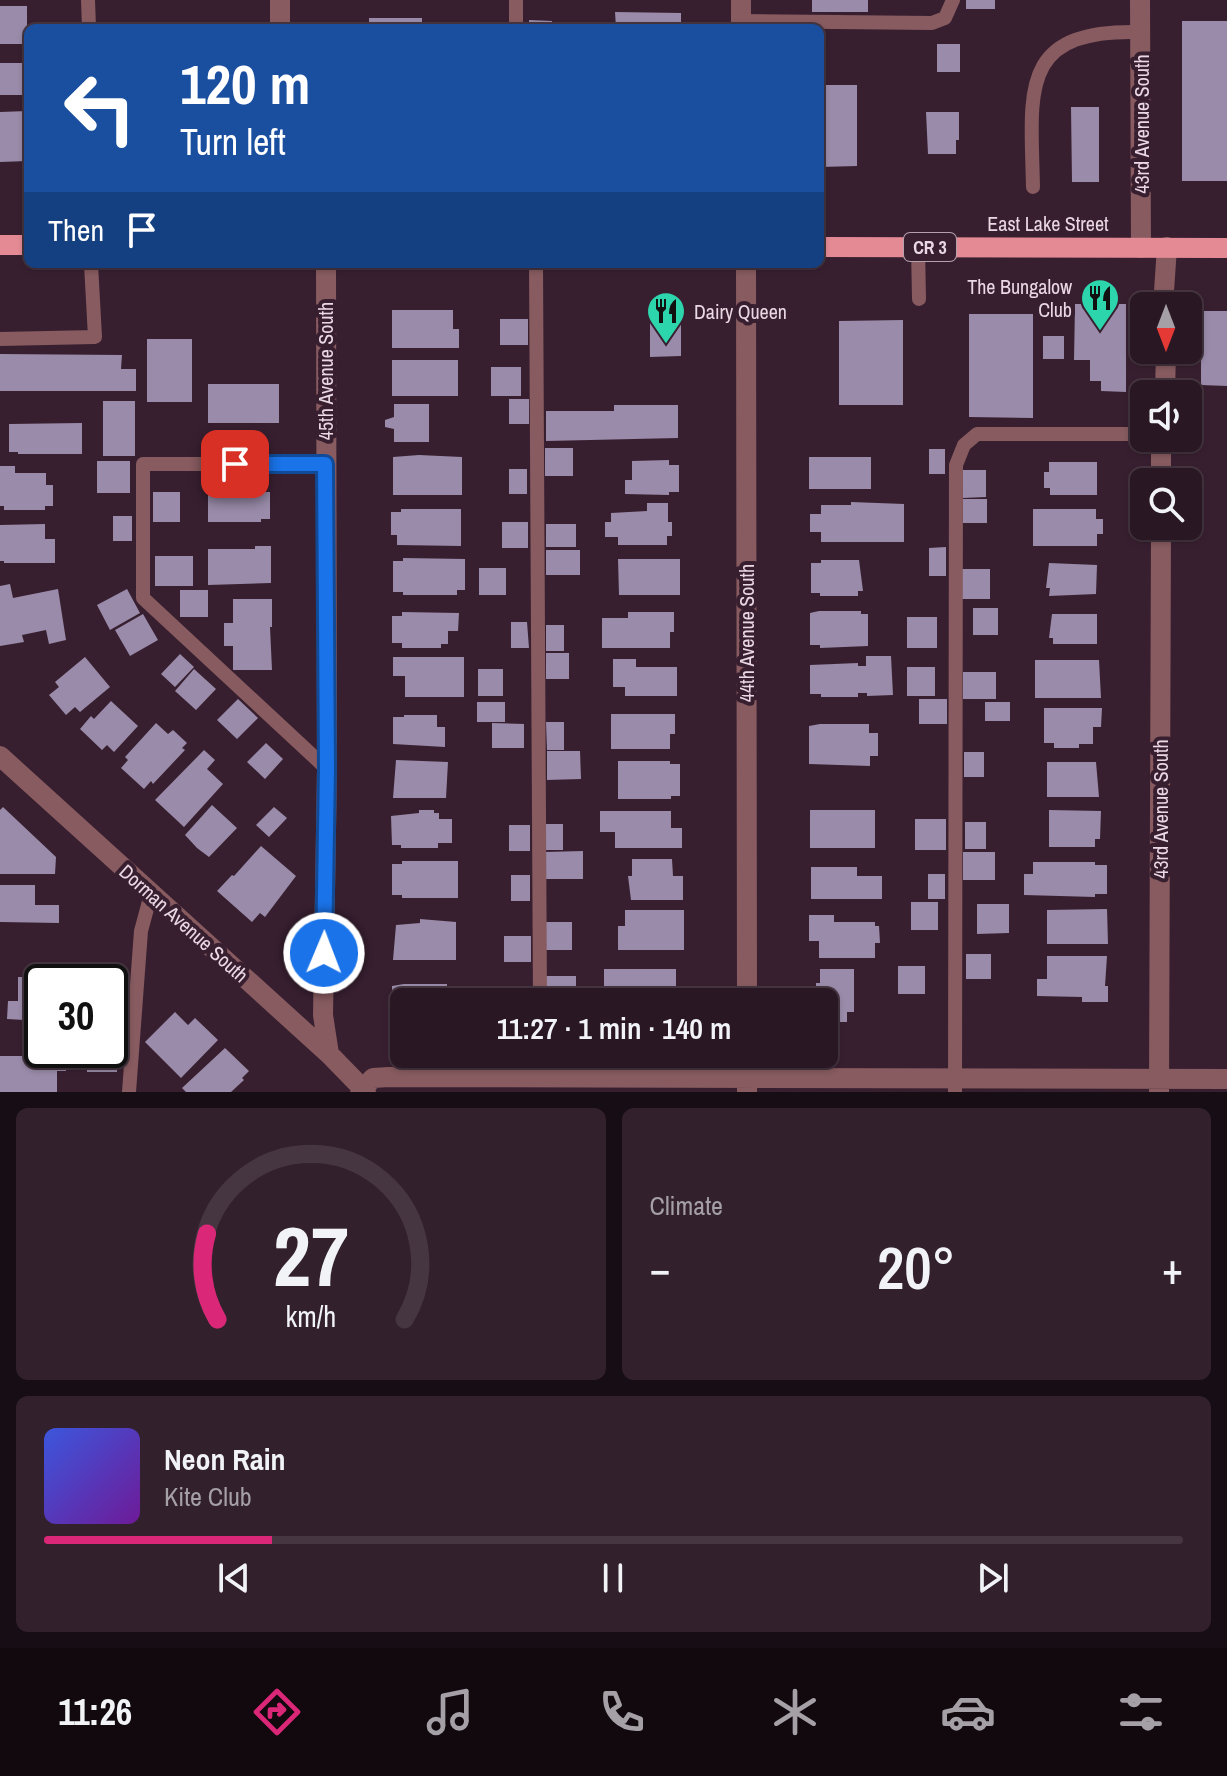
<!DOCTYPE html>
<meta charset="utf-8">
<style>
:root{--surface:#2a1724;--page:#32202c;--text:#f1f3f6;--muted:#a59fa6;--line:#463641;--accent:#db2777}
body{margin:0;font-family:"Archivo Narrow",sans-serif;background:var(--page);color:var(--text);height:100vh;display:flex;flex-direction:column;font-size:30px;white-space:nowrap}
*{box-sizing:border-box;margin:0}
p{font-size:26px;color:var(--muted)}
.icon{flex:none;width:44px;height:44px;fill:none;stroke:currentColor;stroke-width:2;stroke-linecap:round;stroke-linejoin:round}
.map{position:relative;height:1092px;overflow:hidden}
.drawer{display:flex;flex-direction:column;gap:16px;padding:16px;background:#170d14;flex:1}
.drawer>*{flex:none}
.guide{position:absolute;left:24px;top:24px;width:800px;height:244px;border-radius:12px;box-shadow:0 2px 6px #0004,0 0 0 2px var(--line);background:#1a4fa0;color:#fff;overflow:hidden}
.needle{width:52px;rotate:180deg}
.controls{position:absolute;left:1130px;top:292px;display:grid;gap:16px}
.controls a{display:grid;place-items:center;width:72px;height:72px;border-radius:12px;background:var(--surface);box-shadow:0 2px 6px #0004,0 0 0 2px var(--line);font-size:40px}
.speed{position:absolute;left:24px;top:964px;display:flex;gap:16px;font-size:40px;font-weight:700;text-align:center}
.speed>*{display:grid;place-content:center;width:104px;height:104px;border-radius:50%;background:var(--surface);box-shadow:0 2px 6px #0004,0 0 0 2px var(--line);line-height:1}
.speed .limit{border:4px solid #111;border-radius:12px;background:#fff;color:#111}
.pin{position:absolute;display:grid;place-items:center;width:68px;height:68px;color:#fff;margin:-34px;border-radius:16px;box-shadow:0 4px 12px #0006}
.me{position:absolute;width:88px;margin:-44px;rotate:1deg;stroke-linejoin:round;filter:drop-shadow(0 0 6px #0008)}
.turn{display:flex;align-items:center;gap:28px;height:168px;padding:0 24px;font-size:36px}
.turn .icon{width:104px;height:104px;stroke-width:2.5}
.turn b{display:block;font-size:56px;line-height:68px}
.then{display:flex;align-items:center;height:76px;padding:0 24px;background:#0003;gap:16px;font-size:30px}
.big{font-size:60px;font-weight:600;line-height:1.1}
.drawer .tile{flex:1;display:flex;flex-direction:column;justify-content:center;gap:12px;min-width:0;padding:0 28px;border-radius:12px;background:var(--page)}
.drawer .dial{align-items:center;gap:0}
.dial svg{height:208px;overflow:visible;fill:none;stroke:var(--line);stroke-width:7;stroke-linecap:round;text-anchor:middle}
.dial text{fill:var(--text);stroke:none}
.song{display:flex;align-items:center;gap:24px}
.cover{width:96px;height:96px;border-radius:12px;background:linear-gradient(135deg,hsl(230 70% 55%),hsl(280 70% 35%))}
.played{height:8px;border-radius:4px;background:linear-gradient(90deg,var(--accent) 20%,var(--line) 20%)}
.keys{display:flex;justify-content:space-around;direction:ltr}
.heat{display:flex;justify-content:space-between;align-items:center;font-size:44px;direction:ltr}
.drawer .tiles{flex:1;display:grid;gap:16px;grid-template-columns:1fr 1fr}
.tile:last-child{grid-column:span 2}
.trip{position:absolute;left:390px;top:988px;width:448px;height:80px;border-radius:12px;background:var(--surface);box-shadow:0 2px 6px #0004,0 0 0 2px var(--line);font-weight:600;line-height:80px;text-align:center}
.tab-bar{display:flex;height:128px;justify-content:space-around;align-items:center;background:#11090e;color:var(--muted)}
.tab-bar .icon{width:56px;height:56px}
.tab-bar .on{color:var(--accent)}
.tab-bar b{font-size:36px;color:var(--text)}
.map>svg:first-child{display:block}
.building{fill:#998ba9}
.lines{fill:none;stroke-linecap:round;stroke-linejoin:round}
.lane{stroke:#875b5f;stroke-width:14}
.street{stroke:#875b5f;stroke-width:20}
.primary{stroke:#e48a94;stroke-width:20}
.route-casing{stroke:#114b97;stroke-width:20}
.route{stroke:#1a73e8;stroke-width:14}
.labels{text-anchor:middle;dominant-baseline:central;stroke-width:8;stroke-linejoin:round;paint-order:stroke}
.shield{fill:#381f30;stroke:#b5a1ae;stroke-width:2}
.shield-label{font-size:18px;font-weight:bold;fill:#ead9e4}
.street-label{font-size:20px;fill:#ead9e4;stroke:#381f30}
.poi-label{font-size:20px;fill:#ead9e4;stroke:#381f30;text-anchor:end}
</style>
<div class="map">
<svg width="1227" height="1092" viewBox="0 0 1227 1092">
<rect width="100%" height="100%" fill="#381f30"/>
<path class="building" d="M812 0H868V12H812Z
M966 0H995V9H966Z
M0 6H27V44H0Z
M615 12 681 13V28H616Z
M369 18H422V28H369Z
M529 20 552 21V28H529Z
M1182 21H1227V181H1182Z
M148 22H205V28H148Z
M937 44H960V72H937Z
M0 63H28V95H0Z
M820 85H857V166L820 167Z
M1071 107H1099V182H1072Z
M28 111V161L0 162V112Z
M926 112H959V140H956V154H928Z
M1075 304H1126V392L1101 391V381H1090V360H1074Z
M392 310H453V329H459V348H392Z
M1201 311H1227V386L1201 385Z
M681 312V356L650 357V313Z
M969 314H1033V418L969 417Z
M500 319H528V345H500Z
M903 320V405H839V321Z
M1043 336H1064V359H1043Z
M147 339H192V402H147Z
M0 354 122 355 121 369H136V391H0Z
M392 360H458V396H392Z
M491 367H521V396H491Z
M208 384H279V423H208Z
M509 399H529V424H509Z
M103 401H135V456H103Z
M394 404H429V442H394V429L385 427V420L394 417Z
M614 405H678V438L546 441V411H614Z
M82 423V454H18V452H9V424Z
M545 448H573V476H545Z
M929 449H945V474H929Z
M419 455 462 457V495H393V457Z
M809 457H871V489H809Z
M669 460V465H679V492H669V495L625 494V480H632V461Z
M97 461H130V493H97Z
M1049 462H1097V495H1050V488H1044V472H1049Z
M0 466H15V473H46V485H53V506H45V510H4V506H0Z
M509 469H527V494H509Z
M963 470H986V497L963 498Z
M208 488H261V492H270V519H261V522H208Z
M153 492H180V522H153Z
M963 499H987V523H963Z
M851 502 904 504V542H821V532H810V514H821V505H851Z
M647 503H668V522H672V536H667V545H618V537H605V522H611V513L647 511Z
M401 509H461V546L397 545V535H391V512H401Z
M1033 509H1096V519H1103V534H1097V546H1033Z
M113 516H132V541H113Z
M502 522H528V548H502Z
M45 524V539H55V563H4V561H0V525Z
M546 524H576V547H546Z
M255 546H271V583L208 585V549H255Z
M946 547V576H929V548Z
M546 550H580V575H546Z
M155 556H193V586H155Z
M403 558 465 559V590H457V595H403V592H393V561H403Z
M618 559H680V595H619Z
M821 560H859L863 591H858V596H820V593H811V563H821Z
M1049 563 1097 565 1096 594 1049 596 1050 588H1046Z
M479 568H506V595H479Z
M962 569H990V599H962Z
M10 584 13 598 58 589 66 640 49 644 46 630 22 635 24 642 0 646V586Z
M127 589 140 613 110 630 97 605Z
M180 590H208V617H180Z
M233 599H272V627H270L272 670H233V646H224V623H233Z
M973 608H998V635H973Z
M819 611H861V614H868V646L820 648V645H810V613Z
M402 612 459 613 458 631H448V644H441V648H402V643H392V616H402Z
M628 612H674V632H670V648H602V618H628Z
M143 614 158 640 130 656 115 630Z
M1052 614H1097V644H1053V638H1049Z
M907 617H937V648H907Z
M511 622H527L529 648H511Z
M546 625H564V651H546Z
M546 653H569V679H546Z
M180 654 194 667 175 687 161 674Z
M866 656H891L893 695 867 696V693H858V697H821V694H810V665L858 663V666H866Z
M85 657 110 687 80 712 75 707 66 715 49 695 59 687 55 682Z
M393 657H464V697H405V676H393Z
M613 659H636V667H677V696H625V687H613Z
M1035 660H1099L1101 698H1035Z
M907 667H935V696H907Z
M194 669 216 689 196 710 175 691Z
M478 669H503V696H478Z
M963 672H996V699H963Z
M238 699 258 718 237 739 217 720Z
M919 699H947V724H919Z
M111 701 138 726 114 752 107 745 102 750 80 729 91 716 94 719Z
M477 702H505V722H477Z
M985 702H1010V721H985Z
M1044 708H1102L1101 727H1093V744H1079V748H1054V743H1044Z
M611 714H675V734H670V749H611Z
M404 715H437V727H445V747L393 744V717H404Z
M546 722H564V750H547Z
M156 723 168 734 173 730 187 743 182 748 185 750 153 784 151 781 144 789 121 768 128 760 125 757Z
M492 723 524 724V748H492Z
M820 724H869V733H878V756H870V766L809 764V726Z
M266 743 283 759 265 779 247 762Z
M204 750 215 760 207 769 223 784 184 827 155 800Z
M547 751H580L581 779 547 780Z
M964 752H984V777H964Z
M396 760 448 762 446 798H393Z
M618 761H670V764H680V796H671V799H618Z
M1047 762H1096L1099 797H1047Z
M212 805 237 828 209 857 197 848 185 835Z
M3 807 56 857 55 874H0V810Z
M274 807 287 818 269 837 256 825Z
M419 810H434V813H439V819H452V843H438V848H401V845H392L391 816 419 813Z
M810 810H875V848H810Z
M1049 810 1101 811 1100 839H1095V847H1049Z
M600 811H671V828H682V848H615V832H600Z
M915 819H946V850H915Z
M965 822H986V849H965Z
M545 824H563V850H545Z
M509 825H530V851H509Z
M261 846 296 876 265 917 260 913 252 922 217 891 232 875 234 876Z
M583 851V879H545V852Z
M963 852H995V880H963Z
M632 859H672L673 876H683V900H631L628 876H632Z
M402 861H458V898H402V895H392V864H402Z
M1033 862H1095V865H1107V894H1095V897L1024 895V874H1033Z
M811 867H857V876H882V899H811Z
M928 874H945V899H928Z
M511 875H530V901H511Z
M0 885H35V905H59V923L0 922Z
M911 902H938V930H911Z
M977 904H1009V933L977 934Z
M1107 909 1108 944H1047V910Z
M625 910H684V950H618V926H625Z
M809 915H834V922H875V926H879L880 943H875V958H819V941H809Z
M420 919 456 922V960H393L396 925 420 923Z
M546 922H572V950H546Z
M504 936H531V962H504Z
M966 954H991V979H966Z
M1047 956H1107L1105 986H1108V1002H1082V997L1037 996V979H1047Z
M898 966H925V994H898Z
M27 967H50V977H60V982H42V1021L7 1019 8 1001H18V977H27Z
M604 969H676V1002H604Z
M820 969H854V1012H847V1022H828V1009H824V1002H820V995H816V983H820Z
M546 976H576V1002H546Z
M404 984H447V1002H404V1023H392V986Z
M110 1000 118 1001 116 1027H110Z
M175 1012 188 1025 195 1018 218 1040 181 1078 145 1042Z
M110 1041H117V1072H87V1050H110Z
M225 1048 249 1071 242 1078 244 1080 231 1092H186L182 1088Z
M0 1056H66V1071H57V1092H0Z"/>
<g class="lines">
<path class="lane" d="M88 0 89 28
M741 21 932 23 945 18 953 0
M516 28V0
M1033 187C1031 91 1018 29 1140 32
M918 247 919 299
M536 264 540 1002
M0 339 95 337 91 264
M325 464H143V598L327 769
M540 1054V1078
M129 1092 141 931 151 894
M955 1092 956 465 964 445 977 434H1144"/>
<path class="street" d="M280 0V28
M741 0V28
M1140 0 1141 248
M326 264 327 769 323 1015 329 1054
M746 264 747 1002
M1163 306 1167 247
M1165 394 1166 350
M1161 482V438
M0 756 329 1054 366 1092
M747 1054V1092
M360 1092 373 1078 389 1077 1227 1079
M1159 1092 1161 526"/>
<path class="primary" d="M0 245H28
M820 247 1227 248"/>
</g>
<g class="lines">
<g class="route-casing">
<path id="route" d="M235 464H325L327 769 324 953"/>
</g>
<use href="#route" class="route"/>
</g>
<defs>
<g id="restaurant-pin" transform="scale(2)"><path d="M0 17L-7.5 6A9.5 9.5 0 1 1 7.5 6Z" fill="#2cd5ab" stroke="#381f30"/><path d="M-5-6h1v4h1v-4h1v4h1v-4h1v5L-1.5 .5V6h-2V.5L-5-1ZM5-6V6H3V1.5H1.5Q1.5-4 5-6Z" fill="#111"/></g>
</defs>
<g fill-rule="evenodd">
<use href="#restaurant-pin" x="1100" y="298"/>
<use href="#restaurant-pin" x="666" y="311"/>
</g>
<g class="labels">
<rect class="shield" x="904" y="233" width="52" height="28" rx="6"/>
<g class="shield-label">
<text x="930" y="247">CR 3</text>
</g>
<g class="street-label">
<text transform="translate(1141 124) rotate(-90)">43rd Avenue South</text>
<text x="1048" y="223">East Lake Street</text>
<text transform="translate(325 371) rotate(-90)">45th Avenue South</text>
<text transform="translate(746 633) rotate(-90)">44th Avenue South</text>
<text transform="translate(1160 809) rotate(-90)">43rd Avenue South</text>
<text transform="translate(184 923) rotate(42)">Dorman Avenue South</text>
</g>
<g class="poi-label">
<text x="1072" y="286">The Bungalow<tspan x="1072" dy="23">Club</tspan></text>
<text x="694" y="311" text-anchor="start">Dairy Queen</text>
</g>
</g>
</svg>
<div class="controls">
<a><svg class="needle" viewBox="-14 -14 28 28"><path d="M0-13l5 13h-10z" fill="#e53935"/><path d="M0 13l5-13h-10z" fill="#a59fa6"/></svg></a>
<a><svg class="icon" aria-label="sound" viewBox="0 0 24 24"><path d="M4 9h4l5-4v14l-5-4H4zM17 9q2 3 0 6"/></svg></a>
<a><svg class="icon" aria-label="search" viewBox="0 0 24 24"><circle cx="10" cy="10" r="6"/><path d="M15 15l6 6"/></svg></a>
</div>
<div class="speed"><div class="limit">30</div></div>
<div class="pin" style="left:235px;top:464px;background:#d93025"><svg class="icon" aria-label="arrive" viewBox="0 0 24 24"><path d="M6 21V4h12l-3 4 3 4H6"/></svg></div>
<svg class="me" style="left:324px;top:953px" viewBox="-20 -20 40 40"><circle r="17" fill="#1a73e8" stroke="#fff" stroke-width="3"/><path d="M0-11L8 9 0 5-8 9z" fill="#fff"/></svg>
<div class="trip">11:27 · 1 min · 140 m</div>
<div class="guide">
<div class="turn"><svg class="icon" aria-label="left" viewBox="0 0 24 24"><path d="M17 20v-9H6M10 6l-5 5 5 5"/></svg><div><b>120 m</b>Turn left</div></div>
<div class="then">Then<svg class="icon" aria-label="arrive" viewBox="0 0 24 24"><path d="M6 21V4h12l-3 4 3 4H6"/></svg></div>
</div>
</div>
<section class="drawer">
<div class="tiles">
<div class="tile dial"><svg viewBox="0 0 100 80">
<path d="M14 69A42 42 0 1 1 86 69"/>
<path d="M14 69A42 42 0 0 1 10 36" stroke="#db2777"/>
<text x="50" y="56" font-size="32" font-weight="700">27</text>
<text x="50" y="72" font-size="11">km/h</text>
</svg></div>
<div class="tile"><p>Climate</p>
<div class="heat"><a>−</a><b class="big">20°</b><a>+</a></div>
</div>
<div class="tile">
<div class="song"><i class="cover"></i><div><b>Neon Rain</b><p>Kite Club</p></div></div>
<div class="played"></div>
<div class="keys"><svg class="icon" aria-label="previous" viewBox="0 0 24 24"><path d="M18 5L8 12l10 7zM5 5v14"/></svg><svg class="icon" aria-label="pause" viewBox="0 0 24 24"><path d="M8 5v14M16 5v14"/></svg><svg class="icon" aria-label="next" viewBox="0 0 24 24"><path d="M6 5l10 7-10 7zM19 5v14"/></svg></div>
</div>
</div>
</section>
<nav class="tab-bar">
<b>11:26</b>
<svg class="icon on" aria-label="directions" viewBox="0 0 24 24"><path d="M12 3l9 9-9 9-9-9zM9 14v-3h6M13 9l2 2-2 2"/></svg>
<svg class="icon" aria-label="music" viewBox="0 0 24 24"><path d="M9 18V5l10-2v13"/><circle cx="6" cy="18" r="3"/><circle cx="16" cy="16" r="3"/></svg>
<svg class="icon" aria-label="phone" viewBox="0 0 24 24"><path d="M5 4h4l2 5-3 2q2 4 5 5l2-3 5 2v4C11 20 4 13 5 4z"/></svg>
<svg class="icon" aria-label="climate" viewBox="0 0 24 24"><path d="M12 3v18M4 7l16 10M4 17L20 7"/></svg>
<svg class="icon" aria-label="car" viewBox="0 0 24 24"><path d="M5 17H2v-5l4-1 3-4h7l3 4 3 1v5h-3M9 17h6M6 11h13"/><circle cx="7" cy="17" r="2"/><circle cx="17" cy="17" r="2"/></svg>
<svg class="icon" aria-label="filters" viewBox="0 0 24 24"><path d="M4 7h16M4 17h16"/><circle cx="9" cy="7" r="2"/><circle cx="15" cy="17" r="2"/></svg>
</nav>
